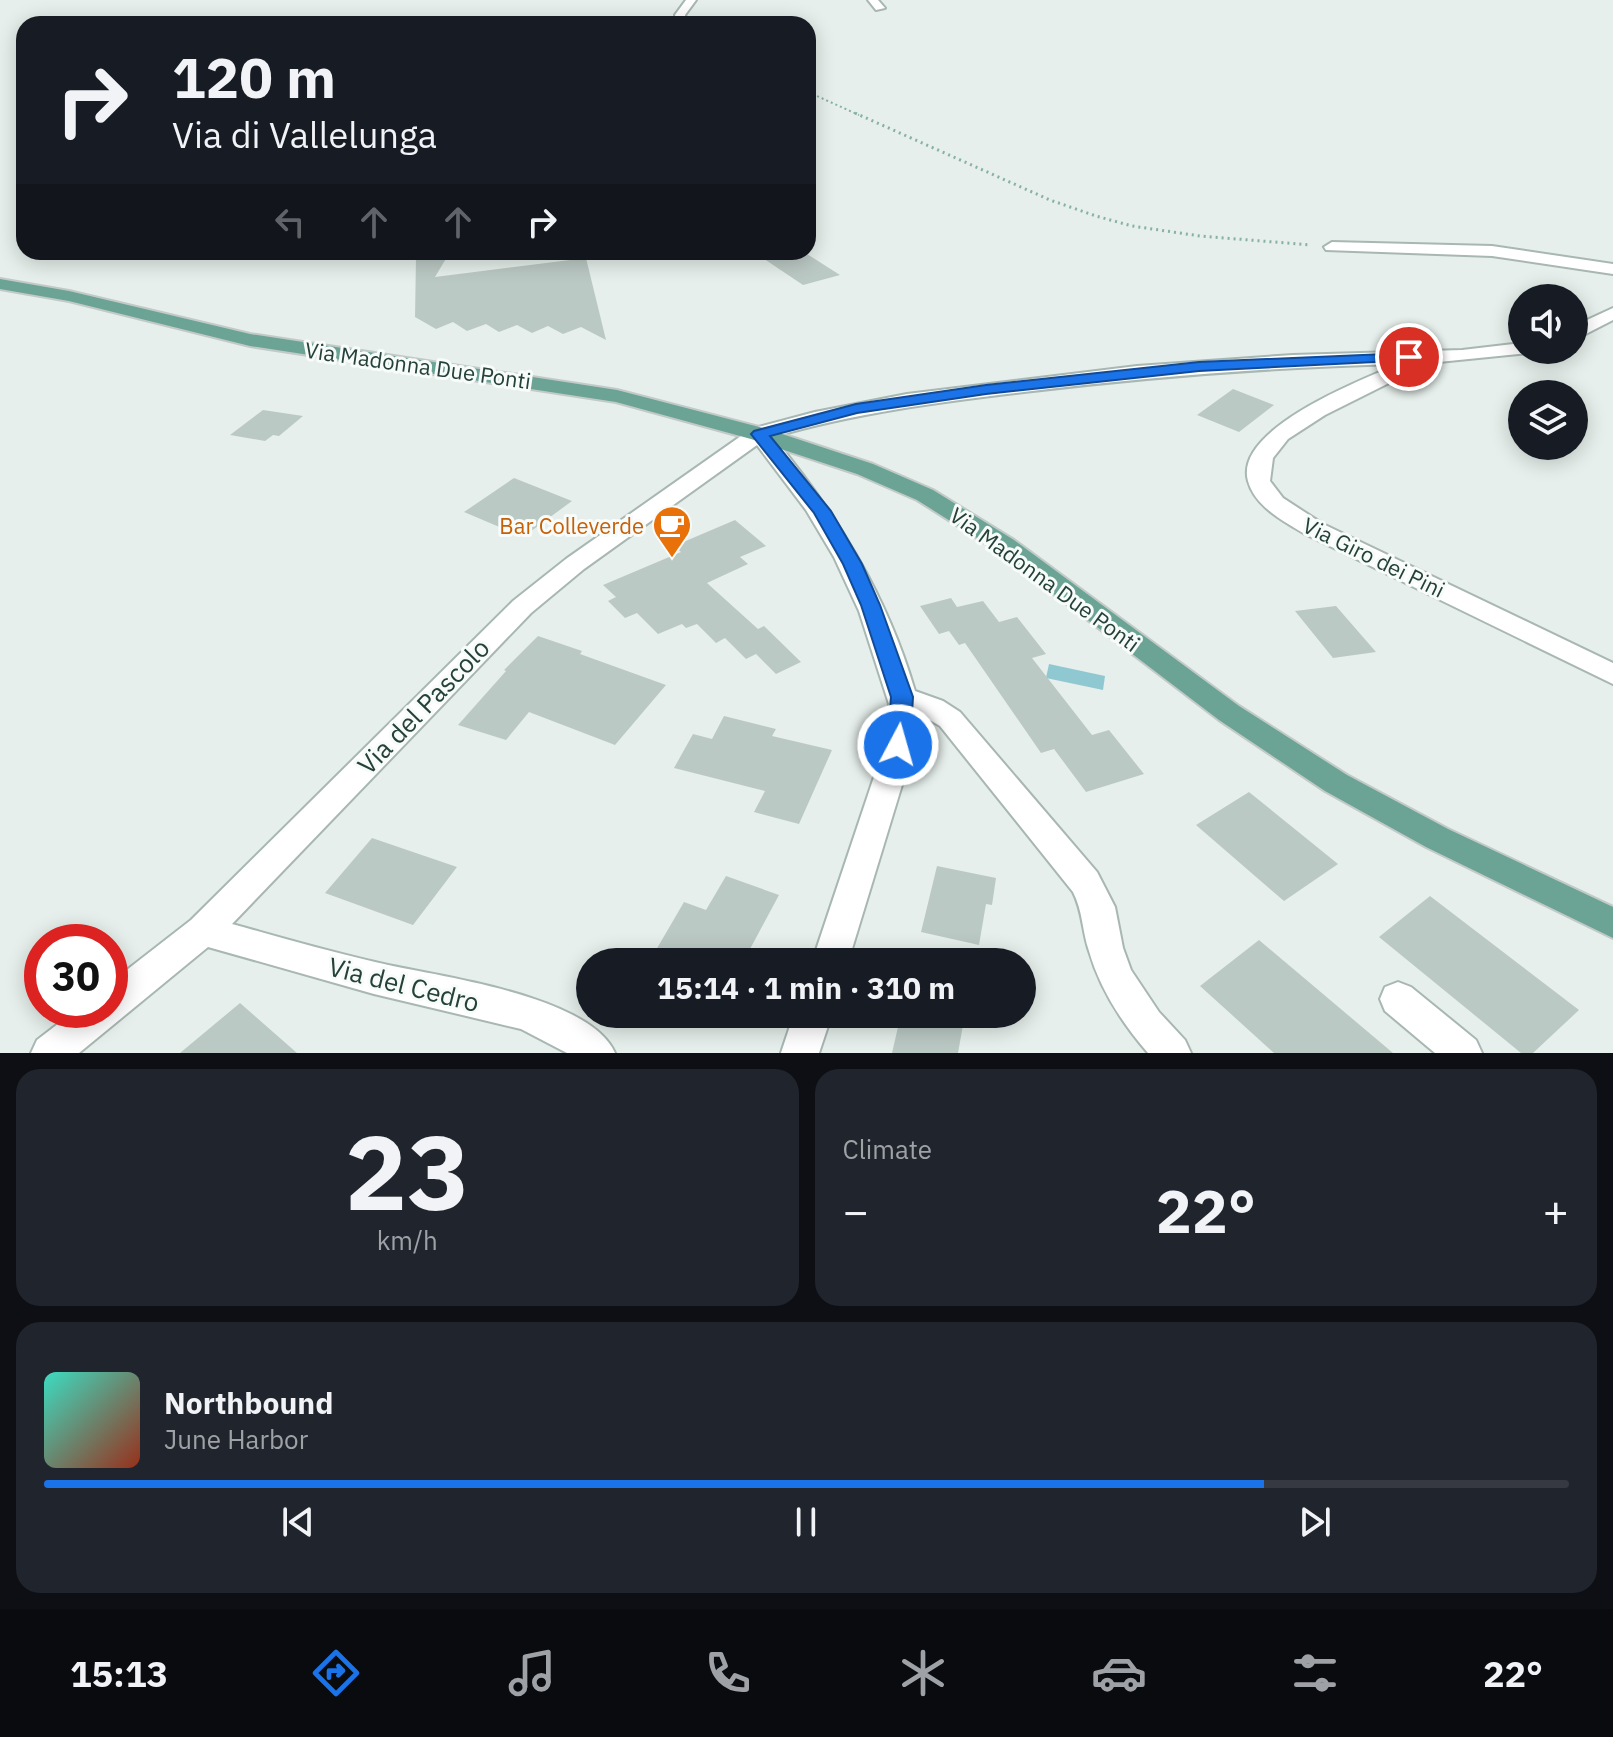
<!DOCTYPE html>
<meta charset="utf-8">
<style>
:root{--surface:#171b24;--page:#20242c;--text:#f1f3f6;--muted:#9ea1a6;--line:#363941;--accent:#1a73e8}
body{margin:0;font-family:"IBM Plex Sans",sans-serif;background:var(--page);color:var(--text);height:100vh;display:flex;flex-direction:column;font-size:30px;white-space:nowrap}
*{box-sizing:border-box;margin:0}
p{font-size:26px;color:var(--muted)}
.icon{flex:none;width:44px;height:44px;fill:none;stroke:currentColor;stroke-width:2;stroke-linecap:round;stroke-linejoin:round}
.map{position:relative;height:1053px;overflow:hidden}
.drawer{display:flex;flex-direction:column;gap:16px;padding:16px;background:#0d0f14;flex:1}
.drawer>*{flex:none}
.banner{position:absolute;left:16px;top:16px;width:800px;height:244px;border-radius:24px;box-shadow:0 4px 20px #0003;background:#171b24;color:var(--text);overflow:hidden}
.fabs{position:absolute;left:1508px;top:284px;display:grid;gap:16px}
.fabs a{display:grid;place-items:center;width:80px;height:80px;border-radius:50%;background:var(--surface);box-shadow:0 4px 20px #0003;font-size:40px}
.speed{position:absolute;left:24px;top:924px;display:flex;gap:16px;font-size:40px;font-weight:700;text-align:center}
.speed>*{display:grid;place-content:center;width:104px;height:104px;border-radius:50%;background:var(--surface);box-shadow:0 4px 20px #0003;line-height:1}
.speed .limit{border:12px solid #d22;background:#fff;color:#111}
.pin{position:absolute;display:grid;place-items:center;width:68px;height:68px;color:#fff;margin:-34px;border:4px solid #fff;border-radius:50%;box-shadow:0 2px 8px #0007}
.me{position:absolute;width:88px;margin:-44px;rotate:6deg;stroke-linejoin:round;filter:drop-shadow(0 0 6px #0008)}
.turn{display:flex;align-items:center;gap:28px;height:168px;padding:0 24px;font-size:36px}
.turn .icon{width:104px;height:104px;stroke-width:2.5}
.turn b{display:block;font-size:56px;line-height:68px}
.lanes{display:flex;align-items:center;height:76px;padding:0 24px;background:#0003;justify-content:center;gap:40px;direction:ltr}
.lanes .off{opacity:.35}
.big{font-size:60px;font-weight:800;line-height:1.1}
.drawer .tile{flex:1;display:flex;flex-direction:column;justify-content:center;gap:12px;min-width:0;padding:0 28px;border-radius:24px;background:var(--page)}
.drawer .dial{align-items:center;gap:0}
.dial b{font-size:104px;line-height:1}
.song{display:flex;align-items:center;gap:24px}
.cover{width:96px;height:96px;border-radius:12px;background:linear-gradient(135deg,hsl(170 70% 55%),hsl(10 70% 35%))}
.played{height:8px;border-radius:4px;background:linear-gradient(90deg,var(--accent) 80%,var(--line) 80%)}
.keys{display:flex;justify-content:space-around;direction:ltr}
.heat{display:flex;justify-content:space-between;align-items:center;font-size:44px;direction:ltr}
.drawer .tiles{flex:1;display:grid;gap:16px;grid-template-columns:1fr 1fr}
.tile:last-child{grid-column:span 2}
.trip{position:absolute;left:576px;top:948px;width:460px;height:80px;border-radius:40px;background:var(--surface);box-shadow:0 4px 20px #0003;font-weight:800;line-height:80px;text-align:center}
.tabs{display:flex;height:128px;justify-content:space-around;align-items:center;background:#090b0e;color:var(--muted)}
.tabs .icon{width:56px;height:56px}
.tabs .current{color:var(--accent)}
.tabs b{font-size:36px;color:var(--text)}
.map>svg:first-child{display:block}
.water{fill:#90c8d2}
.building{fill:#bbc9c4}
.lines{fill:none;stroke-linecap:round;stroke-linejoin:round}
.minor-casing{stroke:#a8b7b2;stroke-width:4}
.major-casing{stroke:#c2cac8;stroke-width:4}
.path-far1{stroke:#87b1a4;stroke-width:2;stroke-dasharray:2 3;stroke-linecap:butt}
.path{stroke:#87b1a4;stroke-width:3;stroke-dasharray:2 4;stroke-linecap:butt}
.minor{fill:#fff;fill-rule:evenodd}
.major{fill:#6ba394;fill-rule:evenodd}
.route{fill:#1a73e8;stroke:#114b97;stroke-width:2}
.labels{text-anchor:middle;dominant-baseline:central;stroke-width:6;stroke-linejoin:round;paint-order:stroke}
.street-label{font-size:22px;fill:#254139;stroke:#f7fbf9}
.food-label{font-size:22px;fill:#c56008;stroke:#f7fbf9;text-anchor:end}
.near-street-label{font-size:26px;fill:#254139;stroke:#f7fbf9}
</style>
<div class="map">
<svg width="1613" height="1053" viewBox="0 0 1613 1053">
<rect width="100%" height="100%" fill="#e6efeb"/>
<path class="water" d="M1049 664 1105 676 1103 690 1046 678Z"/>
<path class="building" d="M754 252 807 254 840 275 803 285Z
M416 257H447L435 277 586 258 606 340 581 327 563 334 548 326 532 333 517 325 499 332 486 324 467 331 453 322 436 329 415 317Z
M1233 389 1274 405 1239 432 1197 415Z
M263 410 303 416 279 436 273 435 265 441 230 435Z
M514 478 572 501 523 537 464 512Z
M735 520 766 546 740 557 748 564 707 583 758 629 764 626 801 662 776 674 756 654 746 659 725 638 716 643 697 624 686 628 682 624 658 634 637 613 625 618 608 601 616 597 603 585 681 552 674 546Z
M951 598 957 607 983 601 999 622 1017 617 1046 654 1032 658 1092 735 1109 730 1144 774 1086 792 1054 749 1041 753 965 643 959 645 949 631 939 634 920 606Z
M1336 606 1376 652 1333 658 1295 611Z
M538 636 582 651 580 654 666 685 615 745 529 712 506 740 458 725 506 671 504 670Z
M724 716 776 729 772 736 832 750 799 824 754 812 765 791 674 768 693 734 712 739Z
M1249 792 1338 864 1284 901 1196 825Z
M372 838 457 867 413 925 325 893Z
M937 866 996 878 992 905 986 904 979 945 921 932Z
M726 876 779 895 743 962H649L684 902 706 910Z
M1430 896 1579 1010 1533 1053H1521L1379 937Z
M1259 940 1393 1053H1274L1200 986Z
M240 1003 297 1053H180Z
M901 1014H965L958 1053H892Z"/>
<g class="lines">
<g class="minor-casing">
<path id="minor" d="M686 0H696L685 15 687 24H677L675 15Z
M868 0H878L885 8 876 10Z
M1332 242 1492 246 1613 264V274L1492 256 1326 250 1324 247Z
M1613 308V320L1574 340V326Z
M1522 343V350H1531L1529 353 1429 363 1325 415 1288 439 1273 458 1270 481 1283 498 1323 524 1613 663V684L1305 534C1285 522 1255 507 1248 481 1233 429 1363 379 1399 364 1273 367 1149 377 1024 392 939 402 855 413 773 437 836 513 887 595 915 691L943 701 960 712 1097 872 1115 907 1123 948 1131 970 1159 1012 1185 1040 1191 1053H1148C1122 1023 1100 989 1089 951 1082 931 1083 911 1073 892L940 726 918 713 909 762 848 962H812L879 762 889 704 859 611 834 557 806 510 757 445 584 569 531 613 232 924C279 937 327 951 375 962 433 976 589 994 615 1053H567L521 1029 374 994 208 947 79 1053H31L37 1040 76 1010H110V983L191 920 513 601 566 559 751 429 815 412 907 394 1137 366 1293 355 1462 350Z
M1398 982 1411 987 1476 1040 1482 1053H1435L1385 1011 1380 999 1385 987Z
M794 1014H832L819 1053H781Z"/>
</g>
<g class="major-casing">
<path id="major" d="M0 279 69 291 250 334 617 390 767 429 873 464 933 490 1014 540 1239 706 1347 775 1448 829 1613 907V938L1426 847 1325 791 1219 720 996 550 917 500 857 474 751 439 616 402 250 346 69 301 0 289Z"/>
</g>
<path class="path-far1" d="M808 92 859 115"/>
<path class="path" d="M855 113 1050 200 1096 216 1132 226 1200 236 1311 245"/>
<use href="#minor" class="minor"/>
<use href="#major" class="major"/>
</g>
<path class="route" d="M1409 353 1414 354V360L1199 371 986 394 857 413 770 436 831 511 862 564 880 605 913 697 910 745 906 750 898 753 890 750 887 745 891 697 861 605 843 564 814 513 751 434 754 431 856 404 986 385 1199 362Z"/>
<defs>
<g id="cafe-pin" transform="scale(2)"><path d="M0 17L-7.5 6A9.5 9.5 0 1 1 7.5 6Z" fill="#e8710a" stroke="#f7fbf9"/><path d="M-5.5-4.5H6V0H3Q3 3.5 0 3.5H-2.5Q-5.5 3.5-5.5 0ZM3-3.2v2h1.7v-2ZM-6 4.5H4V6H-6Z" fill="#fff"/></g>
</defs>
<g fill-rule="evenodd">
<use href="#cafe-pin" x="672" y="525"/>
</g>
<g class="labels">
<g class="street-label">
<text transform="translate(418 365) rotate(8)">Via Madonna Due Ponti</text>
<text transform="translate(1374 557) rotate(26)">Via Giro dei Pini</text>
<text transform="translate(1045 579) rotate(36)">Via Madonna Due Ponti</text>
</g>
<g class="food-label">
<text x="644" y="525">Bar Colleverde</text>
</g>
<g class="near-street-label">
<text transform="translate(423 706) rotate(-46)">Via del Pascolo</text>
<text transform="translate(404 984) rotate(14)">Via del Cedro</text>
</g>
</g>
</svg>
<div class="fabs">
<a><svg class="icon" aria-label="sound" viewBox="0 0 24 24"><path d="M4 9h4l5-4v14l-5-4H4zM17 9q2 3 0 6"/></svg></a>
<a><svg class="icon" aria-label="layers" viewBox="0 0 24 24"><path d="M12 4l9 5-9 5-9-5zM3 14l9 5 9-5"/></svg></a>
</div>
<div class="speed"><div class="limit">30</div></div>
<div class="pin" style="left:1409px;top:357px;background:#d93025"><svg class="icon" aria-label="arrive" viewBox="0 0 24 24"><path d="M6 21V4h12l-3 4 3 4H6"/></svg></div>
<svg class="me" style="left:898px;top:745px" viewBox="-20 -20 40 40"><circle r="17" fill="#1a73e8" stroke="#fff" stroke-width="3"/><path d="M0-11L8 9 0 5-8 9z" fill="#fff"/></svg>
<div class="trip">15:14 · 1 min · 310 m</div>
<div class="banner">
<div class="turn"><svg class="icon" aria-label="right" viewBox="0 0 24 24"><path d="M7 20v-9h11M14 6l5 5-5 5"/></svg><div><b>120 m</b>Via di Vallelunga</div></div>
<div class="lanes"><svg class="icon off" aria-label="left" viewBox="0 0 24 24"><path d="M17 20v-9H6M10 6l-5 5 5 5"/></svg><svg class="icon off" aria-label="ahead" viewBox="0 0 24 24"><path d="M12 20V5M6 11l6-6 6 6"/></svg><svg class="icon off" aria-label="ahead" viewBox="0 0 24 24"><path d="M12 20V5M6 11l6-6 6 6"/></svg><svg class="icon" aria-label="right" viewBox="0 0 24 24"><path d="M7 20v-9h11M14 6l5 5-5 5"/></svg></div>
</div>
</div>
<section class="drawer">
<div class="tiles">
<div class="tile dial"><b>23</b><p>km/h</p></div>
<div class="tile"><p>Climate</p>
<div class="heat"><a>−</a><b class="big">22°</b><a>+</a></div>
</div>
<div class="tile">
<div class="song"><i class="cover"></i><div><b>Northbound</b><p>June Harbor</p></div></div>
<div class="played"></div>
<div class="keys"><svg class="icon" aria-label="previous" viewBox="0 0 24 24"><path d="M18 5L8 12l10 7zM5 5v14"/></svg><svg class="icon" aria-label="pause" viewBox="0 0 24 24"><path d="M8 5v14M16 5v14"/></svg><svg class="icon" aria-label="next" viewBox="0 0 24 24"><path d="M6 5l10 7-10 7zM19 5v14"/></svg></div>
</div>
</div>
</section>
<nav class="tabs">
<b>15:13</b>
<svg class="icon current" aria-label="directions" viewBox="0 0 24 24"><path d="M12 3l9 9-9 9-9-9zM9 14v-3h6M13 9l2 2-2 2"/></svg>
<svg class="icon" aria-label="music" viewBox="0 0 24 24"><path d="M9 18V5l10-2v13"/><circle cx="6" cy="18" r="3"/><circle cx="16" cy="16" r="3"/></svg>
<svg class="icon" aria-label="phone" viewBox="0 0 24 24"><path d="M5 4h4l2 5-3 2q2 4 5 5l2-3 5 2v4C11 20 4 13 5 4z"/></svg>
<svg class="icon" aria-label="climate" viewBox="0 0 24 24"><path d="M12 3v18M4 7l16 10M4 17L20 7"/></svg>
<svg class="icon" aria-label="car" viewBox="0 0 24 24"><path d="M5 17H2v-5l4-1 3-4h7l3 4 3 1v5h-3M9 17h6M6 11h13"/><circle cx="7" cy="17" r="2"/><circle cx="17" cy="17" r="2"/></svg>
<svg class="icon" aria-label="filters" viewBox="0 0 24 24"><path d="M4 7h16M4 17h16"/><circle cx="9" cy="7" r="2"/><circle cx="15" cy="17" r="2"/></svg>
<b>22°</b>
</nav>
